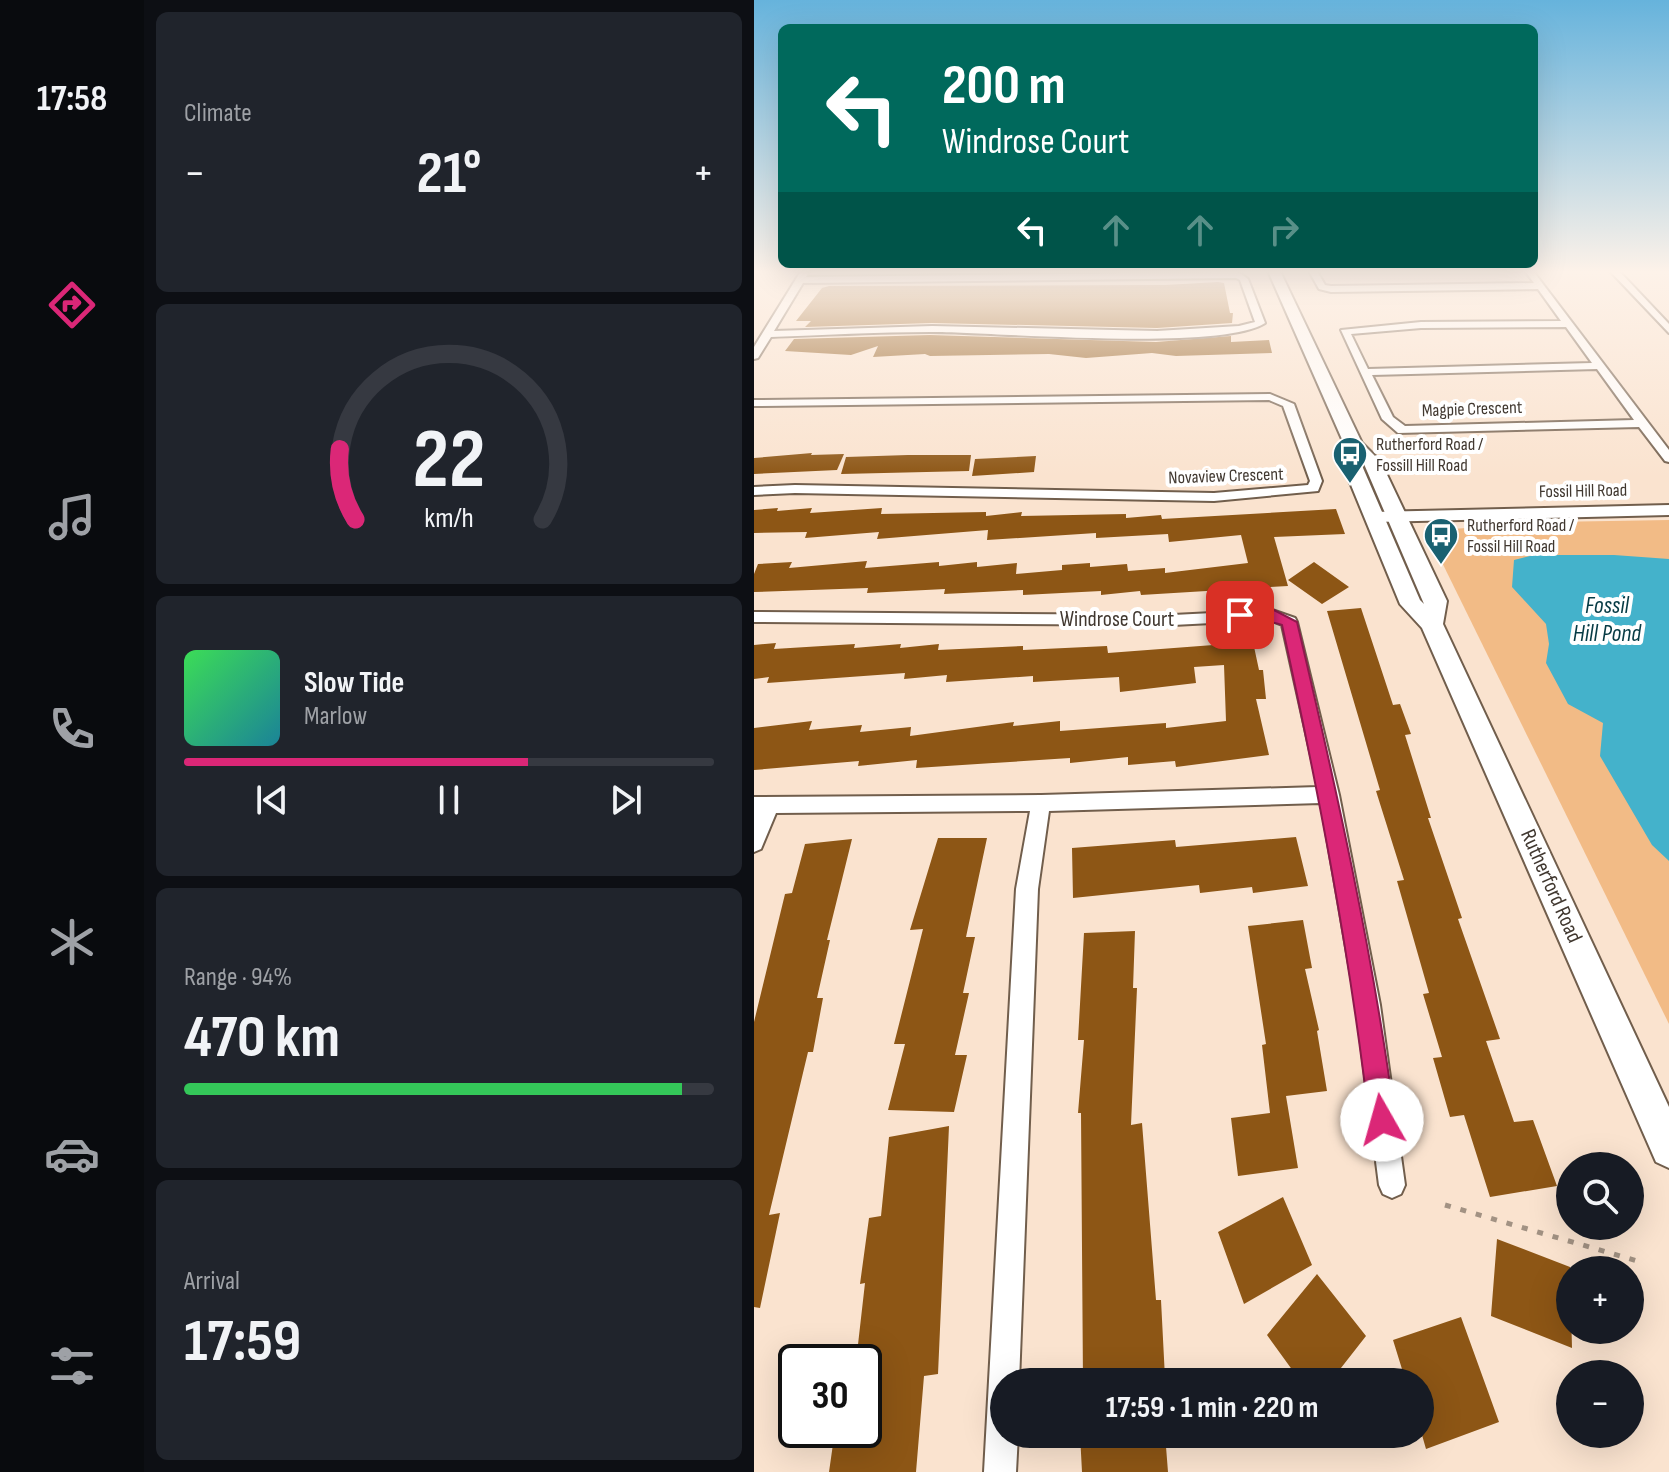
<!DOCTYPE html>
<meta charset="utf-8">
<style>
:root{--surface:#171b24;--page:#20242c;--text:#f1f3f6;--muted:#9ea1a6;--line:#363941;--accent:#db2777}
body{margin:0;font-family:"Sofia Sans Condensed",sans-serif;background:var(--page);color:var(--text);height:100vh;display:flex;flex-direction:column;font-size:30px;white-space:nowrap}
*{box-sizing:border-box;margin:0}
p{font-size:26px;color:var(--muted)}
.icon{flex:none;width:44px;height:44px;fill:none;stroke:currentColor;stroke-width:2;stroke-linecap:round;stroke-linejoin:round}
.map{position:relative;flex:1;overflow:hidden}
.side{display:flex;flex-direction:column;gap:12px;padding:12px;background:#0d0f14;width:610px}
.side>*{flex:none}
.top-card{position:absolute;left:24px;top:24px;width:760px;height:244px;border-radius:12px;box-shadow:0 8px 32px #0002;background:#00695c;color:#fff;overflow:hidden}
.buttons{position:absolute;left:802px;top:1152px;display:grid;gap:16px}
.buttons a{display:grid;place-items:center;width:88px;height:88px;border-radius:50%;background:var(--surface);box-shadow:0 8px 32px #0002;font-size:40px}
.speed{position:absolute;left:24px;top:1344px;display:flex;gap:16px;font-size:40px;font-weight:700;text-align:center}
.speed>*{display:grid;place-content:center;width:104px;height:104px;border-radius:50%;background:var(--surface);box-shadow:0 8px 32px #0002;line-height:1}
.speed .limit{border:4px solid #111;border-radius:12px;background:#fff;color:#111}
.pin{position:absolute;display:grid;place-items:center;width:68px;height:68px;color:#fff;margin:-34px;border-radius:16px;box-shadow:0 4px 12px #0006}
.me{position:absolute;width:88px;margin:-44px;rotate:353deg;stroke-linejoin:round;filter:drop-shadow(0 0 6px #0008)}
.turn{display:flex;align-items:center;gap:28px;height:168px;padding:0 32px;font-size:36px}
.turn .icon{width:104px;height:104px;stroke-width:2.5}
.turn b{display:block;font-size:56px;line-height:68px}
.lanes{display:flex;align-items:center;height:76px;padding:0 32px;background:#0003;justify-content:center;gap:40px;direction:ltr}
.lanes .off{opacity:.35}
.big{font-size:60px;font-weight:700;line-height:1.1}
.side .widget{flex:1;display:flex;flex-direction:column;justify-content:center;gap:12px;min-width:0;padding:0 28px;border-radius:12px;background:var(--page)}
.side .dial{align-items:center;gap:0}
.dial svg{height:208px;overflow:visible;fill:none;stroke:var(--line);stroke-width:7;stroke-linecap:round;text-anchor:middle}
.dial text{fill:var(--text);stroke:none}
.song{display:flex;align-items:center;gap:24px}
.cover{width:96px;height:96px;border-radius:12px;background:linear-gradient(135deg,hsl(130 70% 55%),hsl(190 70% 35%))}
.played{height:8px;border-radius:4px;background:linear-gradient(90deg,var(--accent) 65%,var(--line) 65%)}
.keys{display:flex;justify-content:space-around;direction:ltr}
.heat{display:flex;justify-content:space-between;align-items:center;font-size:44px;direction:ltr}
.charge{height:12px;border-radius:6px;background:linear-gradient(90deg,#34c759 94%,var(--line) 0)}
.trip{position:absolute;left:236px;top:1368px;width:444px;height:80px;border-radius:40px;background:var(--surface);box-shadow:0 8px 32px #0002;font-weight:700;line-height:80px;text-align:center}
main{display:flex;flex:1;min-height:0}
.tabs{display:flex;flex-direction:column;width:144px;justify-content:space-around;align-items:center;background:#090b0e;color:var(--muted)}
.tabs .icon{width:56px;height:56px}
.tabs .on{color:var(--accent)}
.tabs b{font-size:36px;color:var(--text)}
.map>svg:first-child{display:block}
.green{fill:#f2bb86}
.water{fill:#44b2cb}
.building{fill:#8d5615}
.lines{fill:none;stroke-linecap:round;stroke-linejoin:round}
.minor-casing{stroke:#715e4c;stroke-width:4}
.tertiary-casing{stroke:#715e4c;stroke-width:4}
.secondary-casing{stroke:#715e4c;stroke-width:4}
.path{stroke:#a29283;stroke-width:5;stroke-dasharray:6 10;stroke-linecap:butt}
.minor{fill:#fff;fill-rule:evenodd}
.tertiary{fill:#fff;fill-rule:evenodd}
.secondary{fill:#fff;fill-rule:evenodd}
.route{fill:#db2777;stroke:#8e194d;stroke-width:2}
.labels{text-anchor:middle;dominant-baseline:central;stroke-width:8;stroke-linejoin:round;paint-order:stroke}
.far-street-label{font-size:18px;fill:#413830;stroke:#fff}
.far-poi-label{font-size:18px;fill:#413830;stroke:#fff;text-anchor:start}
.street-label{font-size:22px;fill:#413830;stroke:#fff}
.water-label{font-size:24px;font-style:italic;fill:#073b45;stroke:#fff}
</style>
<main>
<nav class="tabs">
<b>17:58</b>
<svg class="icon on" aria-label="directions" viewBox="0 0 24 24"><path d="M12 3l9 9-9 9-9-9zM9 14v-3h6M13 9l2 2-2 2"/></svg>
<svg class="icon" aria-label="music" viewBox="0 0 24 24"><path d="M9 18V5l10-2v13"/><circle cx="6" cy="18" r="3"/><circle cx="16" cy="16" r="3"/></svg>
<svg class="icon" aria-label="phone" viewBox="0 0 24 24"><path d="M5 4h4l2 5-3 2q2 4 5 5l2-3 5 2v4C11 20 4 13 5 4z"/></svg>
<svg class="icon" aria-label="climate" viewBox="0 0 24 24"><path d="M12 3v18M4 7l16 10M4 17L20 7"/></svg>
<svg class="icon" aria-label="car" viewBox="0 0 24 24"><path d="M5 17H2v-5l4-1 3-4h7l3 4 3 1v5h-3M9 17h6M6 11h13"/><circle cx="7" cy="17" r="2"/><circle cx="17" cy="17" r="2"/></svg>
<svg class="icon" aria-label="filters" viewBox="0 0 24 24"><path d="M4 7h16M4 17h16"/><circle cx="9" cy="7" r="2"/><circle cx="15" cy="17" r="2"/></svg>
</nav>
<section class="side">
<div class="widget"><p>Climate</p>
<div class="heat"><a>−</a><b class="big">21°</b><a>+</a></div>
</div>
<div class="widget dial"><svg viewBox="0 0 100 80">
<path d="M14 69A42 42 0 1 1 86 69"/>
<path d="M14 69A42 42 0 0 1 8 42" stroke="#db2777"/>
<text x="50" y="56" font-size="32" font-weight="700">22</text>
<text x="50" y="72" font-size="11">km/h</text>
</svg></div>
<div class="widget">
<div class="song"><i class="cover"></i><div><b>Slow Tide</b><p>Marlow</p></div></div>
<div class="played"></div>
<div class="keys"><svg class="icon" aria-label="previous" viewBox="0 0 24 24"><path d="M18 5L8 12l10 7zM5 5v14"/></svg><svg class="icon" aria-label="pause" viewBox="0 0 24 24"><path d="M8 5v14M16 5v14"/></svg><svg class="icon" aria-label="next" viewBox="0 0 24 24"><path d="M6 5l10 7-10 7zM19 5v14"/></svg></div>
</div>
<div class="widget"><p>Range · 94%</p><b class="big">470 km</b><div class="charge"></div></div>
<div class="widget"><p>Arrival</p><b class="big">17:59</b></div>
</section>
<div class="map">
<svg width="915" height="1472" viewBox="0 0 915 1472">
<rect width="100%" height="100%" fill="#fae3cf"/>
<path class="green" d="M915 520V1024L675 536 684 530 796 522Z"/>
<path class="water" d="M780 555H860L915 559V861L898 845 846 756 849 723 814 704 792 663 795 644 792 624 758 587 760 560Z"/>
<path class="building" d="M464 282 470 283 476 313H479L478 323 403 328 178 323 51 327 57 321H42L68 288 75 286 411 285Z
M176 335 402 342 477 336V342L515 340 518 353 422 356 398 353 332 358 295 354 176 356 171 354 119 357 124 346 97 355 31 351 40 339Z
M58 453 57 455 90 454 83 470 0 474V458Z
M154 455H217L215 471 87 474 92 457Z
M282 456 280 472 218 476 221 459Z
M24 508 23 511 58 508 56 513 128 508 127 514 232 512V516L268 512 267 516 372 514V518L407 515 408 519 582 509 591 534 520 537 534 586 387 595 386 591 347 595V591L269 595V590L190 594 191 589 113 593 114 588 0 592V574L4 564 38 562 35 568 113 561 111 568 185 562V566L223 562V567L263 563 262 574 308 570V565L336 563V567L373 564 374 571 411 568V573L494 563 487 535 415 542 414 534 342 538V533L233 540 234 530 123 539 125 532 51 538 53 532 0 533V510Z
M560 562 595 587 568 604 534 580Z
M607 608 639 705 646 704 657 734 651 735 677 818H674L708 918 704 919 746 1039 732 1041 760 1122 779 1120 803 1186 736 1197 710 1115 696 1117 679 1058 688 1057 669 994 675 993 643 881 650 880 622 791 626 790 573 611Z
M499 642 505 670H509L512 699H502L515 755 422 767 421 761 374 765V757L316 763V758L162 768 163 760 104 766 105 761 0 770V728L58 721 55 730 108 725 106 732 157 727 156 736 260 722 259 726 306 721V731L412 723V728L472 721 470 665 440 667 442 683 366 692 365 677 279 682V676L192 682 193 675 150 679 151 673 13 683 15 677 0 679V645L22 643 20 649 101 644 100 648 147 644 146 648 185 644 184 650 269 646V650L353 646 354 653Z
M542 837 554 886 499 893 498 887 446 893 445 885 319 898 318 848 421 840 422 847Z
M184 838H233L212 937H221L209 993H215L201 1055H213L200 1112 134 1110 151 1044H140L169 929 156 930Z
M98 839 73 940H76L63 998H69L59 1052H54L15 1215 26 1213 6 1308 0 1307V1022L31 894 38 893 51 844Z
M549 920 558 968 551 969 565 1030 563 1031 573 1091 532 1096 544 1168 484 1176 477 1118 516 1113 508 1045 512 1044 494 926Z
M381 931 379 988H383L377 1125 388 1123 402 1300H407L411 1378 383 1382H329L327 1113H324L330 1040H324L330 933Z
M195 1126 184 1374 170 1376 162 1472H75L81 1430H110V1362H102L111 1283 106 1284 115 1218 127 1216 135 1137Z
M529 1197 558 1265 490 1304 464 1232Z
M743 1239 816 1267 818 1348 737 1316Z
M563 1274 612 1336 576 1382H547L513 1335Z
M707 1317 745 1422 672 1449 666 1428V1382H652L639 1340Z
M326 1434H411L414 1472H328Z"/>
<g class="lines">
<g class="minor-casing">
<path id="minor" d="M47 271H55L52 277 484 272 494 279 511 323C466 352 241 332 176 332 123 332 70 335 17 337L4 358 0 359V347ZM482 278 486 280 501 322 485 326 403 331 178 326 20 331 49 283Z
M555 271H563L571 285 577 286 780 283 771 271H779L915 450V462L911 461 885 427 644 433 628 419 587 330 667 322 807 321 784 289 577 292 565 289ZM812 327 838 363 614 369 597 334 667 328ZM843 369 880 420 651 426 639 417 618 375Z
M856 271H865L915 324V333Z
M516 394 540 404 568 481 564 491 460 501 41 493 0 495V487L41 485 460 493 554 485 556 481 529 406 515 400 0 406V400Z
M518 610 541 618 543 622 585 795 626 1005 651 1185 647 1194 638 1198 629 1194 625 1185 602 1005 567 803 295 811 284 889 265 1382H250V1434H264L262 1472H230L262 889 276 811 22 813 7 849 0 852V797L287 795 564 787 528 625 516 620 419 625 0 622V612L419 615Z"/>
</g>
<g class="tertiary-casing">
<path id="tertiary" d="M915 505V515L620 522 612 517 620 512Z"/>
</g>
<g class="secondary-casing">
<path id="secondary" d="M514 271H526L608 443 627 462 693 601 689 624 915 1107V1168L902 1162 668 628 646 604 588 463 591 446ZM606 461 610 464 670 604 666 600Z"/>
</g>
<path class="path" d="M691 1205 887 1262"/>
<use href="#minor" class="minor"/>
<use href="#tertiary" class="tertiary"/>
<use href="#secondary" class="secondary"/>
</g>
<linearGradient id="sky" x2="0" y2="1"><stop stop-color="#66b3dc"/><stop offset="0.57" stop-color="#fdf2e9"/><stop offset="1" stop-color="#fdf2e9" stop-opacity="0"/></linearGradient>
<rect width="915" height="477" fill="url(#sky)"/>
<path class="route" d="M518 609 543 622C582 787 619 952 641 1120L637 1129 628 1133 618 1129 615 1120C596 953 564 789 528 625 512 618 490 626 478 615L486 610Z"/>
<defs>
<g id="bus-pin" transform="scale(1.8)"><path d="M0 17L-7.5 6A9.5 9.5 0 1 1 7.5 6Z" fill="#1a6171" stroke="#fff"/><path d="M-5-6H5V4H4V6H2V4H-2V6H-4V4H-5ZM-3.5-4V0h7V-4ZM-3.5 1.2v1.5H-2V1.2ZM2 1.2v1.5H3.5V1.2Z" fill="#fff"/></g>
</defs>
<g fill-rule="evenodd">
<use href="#bus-pin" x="596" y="454"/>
<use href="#bus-pin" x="687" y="535"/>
</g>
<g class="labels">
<g class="far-street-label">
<text transform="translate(718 409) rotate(-2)">Magpie Crescent</text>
<text transform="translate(472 476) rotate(-2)">Novaview Crescent</text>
<text transform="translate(829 491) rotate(-1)">Fossil Hill Road</text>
</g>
<g class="far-poi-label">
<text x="622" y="444">Rutherford Road /<tspan x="622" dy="21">Fossill Hill Road</tspan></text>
<text x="713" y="525">Rutherford Road /<tspan x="713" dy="21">Fossil Hill Road</tspan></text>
</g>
<g class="street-label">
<text x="363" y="619">Windrose Court</text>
<text transform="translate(797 886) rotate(66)">Rutherford Road</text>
</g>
<g class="water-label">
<text x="853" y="605">Fossil<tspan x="853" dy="28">Hill Pond</tspan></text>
</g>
</g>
</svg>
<div class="buttons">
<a><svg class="icon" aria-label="search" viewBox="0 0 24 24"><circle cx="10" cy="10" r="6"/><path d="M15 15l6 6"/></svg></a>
<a>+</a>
<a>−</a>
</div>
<div class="speed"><div class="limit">30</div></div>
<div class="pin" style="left:486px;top:615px;background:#d93025"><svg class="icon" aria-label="arrive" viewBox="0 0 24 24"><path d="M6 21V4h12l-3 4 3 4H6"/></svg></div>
<svg class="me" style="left:628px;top:1120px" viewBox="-20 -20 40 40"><circle r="19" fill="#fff"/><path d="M0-13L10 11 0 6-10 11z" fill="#db2777"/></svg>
<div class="trip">17:59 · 1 min · 220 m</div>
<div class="top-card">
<div class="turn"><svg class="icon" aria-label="left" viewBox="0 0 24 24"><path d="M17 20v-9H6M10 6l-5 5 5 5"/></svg><div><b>200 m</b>Windrose Court</div></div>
<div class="lanes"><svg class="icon" aria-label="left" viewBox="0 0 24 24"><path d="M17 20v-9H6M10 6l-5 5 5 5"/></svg><svg class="icon off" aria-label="ahead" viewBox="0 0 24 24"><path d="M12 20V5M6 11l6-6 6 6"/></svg><svg class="icon off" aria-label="ahead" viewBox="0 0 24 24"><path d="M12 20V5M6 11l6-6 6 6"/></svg><svg class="icon off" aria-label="right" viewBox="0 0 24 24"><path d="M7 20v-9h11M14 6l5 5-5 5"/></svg></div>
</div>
</div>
</main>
